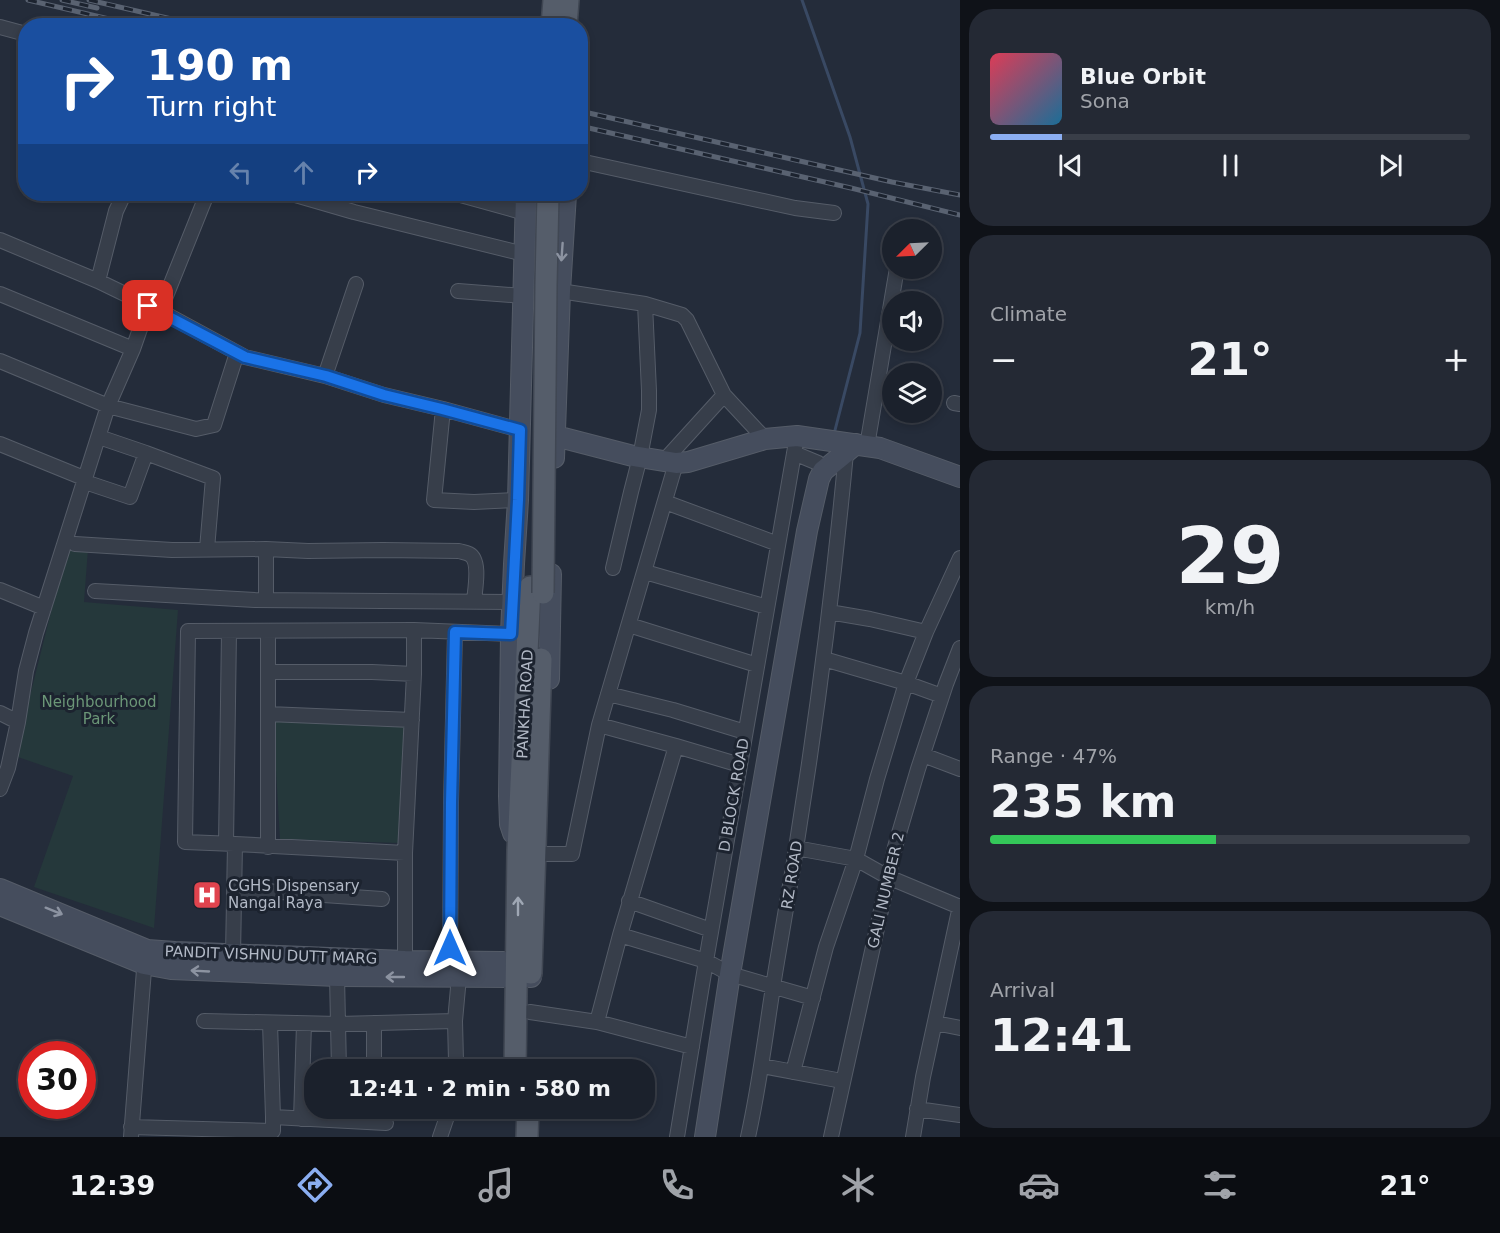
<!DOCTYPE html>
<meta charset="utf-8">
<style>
:root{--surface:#1b212c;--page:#242934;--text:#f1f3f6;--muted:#a0a3a9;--line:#393e48;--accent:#8baef2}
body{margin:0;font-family:"DejaVu Sans",sans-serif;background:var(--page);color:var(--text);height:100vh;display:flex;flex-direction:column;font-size:22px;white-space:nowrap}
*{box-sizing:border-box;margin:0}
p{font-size:20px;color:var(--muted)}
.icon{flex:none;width:33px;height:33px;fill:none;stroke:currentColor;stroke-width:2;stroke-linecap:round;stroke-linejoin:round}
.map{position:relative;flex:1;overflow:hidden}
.details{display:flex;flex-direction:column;gap:9px;padding:9px;background:#0f1218;width:540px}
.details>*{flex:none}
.banner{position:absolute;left:18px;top:18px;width:570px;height:183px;border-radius:24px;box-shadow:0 3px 9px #0003,0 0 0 2px var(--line);background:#1a4fa0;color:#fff;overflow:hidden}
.needle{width:39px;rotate:246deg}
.fabs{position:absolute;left:882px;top:219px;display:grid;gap:12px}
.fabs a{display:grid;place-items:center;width:60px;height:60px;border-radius:50%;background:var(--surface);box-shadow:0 3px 9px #0003,0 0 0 2px var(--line);font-size:30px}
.speed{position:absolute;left:18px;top:1041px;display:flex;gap:12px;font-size:30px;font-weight:700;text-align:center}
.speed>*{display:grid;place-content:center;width:78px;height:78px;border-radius:50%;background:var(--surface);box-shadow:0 3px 9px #0003,0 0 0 2px var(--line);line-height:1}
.speed .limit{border:9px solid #d22;background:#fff;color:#111}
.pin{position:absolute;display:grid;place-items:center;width:51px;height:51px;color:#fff;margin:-26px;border-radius:12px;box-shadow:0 3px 9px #0006}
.me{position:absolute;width:66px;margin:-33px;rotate:0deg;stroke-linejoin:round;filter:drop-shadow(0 0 4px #0008)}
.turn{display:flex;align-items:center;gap:21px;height:126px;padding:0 30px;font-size:27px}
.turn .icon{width:78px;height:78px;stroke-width:2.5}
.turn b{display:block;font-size:42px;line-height:51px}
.lanes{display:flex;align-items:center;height:57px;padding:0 30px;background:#0003;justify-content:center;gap:30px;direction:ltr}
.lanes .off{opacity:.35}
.big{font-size:45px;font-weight:700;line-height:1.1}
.details .tile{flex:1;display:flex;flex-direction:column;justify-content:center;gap:9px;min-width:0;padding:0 21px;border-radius:24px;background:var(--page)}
.details .dial{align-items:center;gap:0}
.dial b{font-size:78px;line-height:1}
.song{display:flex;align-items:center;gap:18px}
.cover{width:72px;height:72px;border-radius:9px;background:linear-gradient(135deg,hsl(350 70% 55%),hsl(200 70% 35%))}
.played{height:6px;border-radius:3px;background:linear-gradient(90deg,var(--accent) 15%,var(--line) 15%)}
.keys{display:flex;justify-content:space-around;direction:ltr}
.heat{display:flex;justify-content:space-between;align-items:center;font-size:33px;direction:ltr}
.charge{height:9px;border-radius:4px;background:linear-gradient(90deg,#34c759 47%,var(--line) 0)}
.trip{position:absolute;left:304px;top:1059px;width:351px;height:60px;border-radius:24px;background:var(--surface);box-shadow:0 3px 9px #0003,0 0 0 2px var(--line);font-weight:700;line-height:60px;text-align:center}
.tabs{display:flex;height:96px;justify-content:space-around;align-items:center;background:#0b0d12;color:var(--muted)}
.tabs .icon{width:42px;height:42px}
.tabs .on{color:var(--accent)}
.tabs b{font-size:27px;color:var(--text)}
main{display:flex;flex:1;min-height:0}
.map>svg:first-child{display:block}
.green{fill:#25383b}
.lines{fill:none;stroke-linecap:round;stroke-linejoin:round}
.stream{stroke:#394963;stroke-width:3}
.street-casing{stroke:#555c68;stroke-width:16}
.secondary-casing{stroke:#555c68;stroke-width:22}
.primary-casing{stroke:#404753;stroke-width:24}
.street{stroke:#373e4a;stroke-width:14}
.secondary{stroke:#454d5d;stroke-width:20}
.primary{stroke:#555d6a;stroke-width:21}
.rail-casing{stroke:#596271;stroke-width:5}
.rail{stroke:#1c232f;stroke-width:3;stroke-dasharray:9;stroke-linecap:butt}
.primary-bridge-casing{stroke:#404753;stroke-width:24;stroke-linecap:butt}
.primary-bridge{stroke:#555d6a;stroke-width:21}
.oneway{stroke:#8c93a1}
.oneway2{stroke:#9fa7b4}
.route-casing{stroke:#114b97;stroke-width:15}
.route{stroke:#1a73e8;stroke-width:10}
.labels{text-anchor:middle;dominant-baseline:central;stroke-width:6;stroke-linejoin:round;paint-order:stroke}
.park-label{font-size:15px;fill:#6b9677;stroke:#1c232f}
.street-label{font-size:15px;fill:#b2b9c6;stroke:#1c232f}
.poi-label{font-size:15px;fill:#b2b9c6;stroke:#1c232f;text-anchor:start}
</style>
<main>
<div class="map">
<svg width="960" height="1137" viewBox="0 0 960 1137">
<rect width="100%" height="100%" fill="#242c3a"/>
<path class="green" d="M67 548 88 549 84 602 178 610 154 928 34 887 73 776 15 756Z
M273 720 406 726 400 843 280 839Z"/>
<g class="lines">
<path class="stream" d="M802 0 850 137 868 204 860 333 834 434"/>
<g class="street-casing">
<path id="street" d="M0 27 26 34
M580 161 795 208 834 213
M292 194 354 212 524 254
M457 194 525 213
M0 240 98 281 160 311 245 357 325 376 384 395 443 409 520 430
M98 281 116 211 124 194
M458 291 523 296
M560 291 645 304 682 315 687 320 724 395 765 439
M0 294 133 349
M160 311 207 194
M0 361 108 406 196 429 214 425 237 353
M325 376 356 284
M954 403 960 404
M443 409 434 500 474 502 518 500
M0 444 86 479
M867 446 897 268
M146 453 213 478 207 549
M794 453 818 463 825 469
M664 461 724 395
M85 482 130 497 146 453 99 437
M665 502 778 544
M75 544 172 550 266 549 308 551 383 550 459 551C462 552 465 552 469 554 481 560 475 589 474 601
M266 549V600
M613 568 631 492 640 457 649 410V391L645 304
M645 572 767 607
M0 590 44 608
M95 591 255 600 512 602
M829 612 870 619 926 632
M629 625 757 665
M268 631V847
M824 659 906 683 942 696
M268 672H372L414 674
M608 694 673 710 745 732
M0 713 18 722
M268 714 412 720
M599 725 676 463
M923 755 960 769
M0 789 8 768 18 722 26 671 36 633 108 406 133 349 148 306
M226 844 229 631
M235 844 405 853
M796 848 856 859 888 877 960 907
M535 854H572L599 725 676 746
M234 889 382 899
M629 901 711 930
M620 935 706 961 730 974 813 998
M233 955 235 844 185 842 188 631 414 630 511 634
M405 961V853L414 674V630
M450 961 451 803 455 632
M337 976 339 1070
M530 1012 597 1022 692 1047
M204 1021 338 1024 455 1021
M597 1022 620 935 676 746 740 765
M270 1023 273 1117
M374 1023V1070
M935 1023 960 1028
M456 1061 455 1021 459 977
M762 1066 842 1081
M793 1072 826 947 856 859 877 779 906 683 926 632 960 558
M917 1109 960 1115
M301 1119 304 1024
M131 1127 273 1131V1117L386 1123
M131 1137 145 957
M440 1137 450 1108
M677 1137 706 961 797 436
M748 1137C761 1079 767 1021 777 962 807 793 830 624 846 453
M831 1137 895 847 918 769 946 684 960 648
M913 1137 923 1077 960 906"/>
</g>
<g class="secondary-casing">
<path id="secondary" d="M544 433 633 456 676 463 688 462 765 439 797 436 880 448 960 477
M554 458 560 291 566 194
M549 679 551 574
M513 833 510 824 509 796 511 634 514 564 518 500 526 194
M0 889 147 950 175 952 405 961 502 962 531 963
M0 905 144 964 171 969 337 976 531 977
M705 1137 730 974 807 531 819 479 823 471 856 444"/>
</g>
<g class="primary-casing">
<path id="primary" d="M552 26 554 0
M566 26 568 0
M531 973 541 659
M515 1070 518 850 530 587
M527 1137 528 1108"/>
</g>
<use href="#street" class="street"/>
<use href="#secondary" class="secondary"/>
<use href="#primary" class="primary"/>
<g class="rail-casing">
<path id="rail" d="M28 0 139 26
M62 0 97 8
M89 0 202 26
M580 111 892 182 960 195
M580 126 851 188 960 215"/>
</g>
<use href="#rail" class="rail"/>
<g class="primary-bridge-casing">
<path id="primary-bridge" d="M543 593 546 285 548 194"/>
</g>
<use href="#primary-bridge" class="primary-bridge"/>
</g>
<defs><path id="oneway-shaft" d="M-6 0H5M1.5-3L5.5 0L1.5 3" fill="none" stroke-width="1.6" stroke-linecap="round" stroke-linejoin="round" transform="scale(1.5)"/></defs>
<g class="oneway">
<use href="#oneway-shaft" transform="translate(562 252) rotate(94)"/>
<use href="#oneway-shaft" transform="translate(54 911) rotate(22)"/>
<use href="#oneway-shaft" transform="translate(200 971) rotate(-177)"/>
<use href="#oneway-shaft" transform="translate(395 977) rotate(-180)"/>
</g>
<use class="oneway2" href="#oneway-shaft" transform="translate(518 906) rotate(-90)"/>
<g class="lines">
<g class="route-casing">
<path id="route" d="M148 306 245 357 326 376 384 395 442 409 520 430 518 500 511 634 455 632 451 803 450 948"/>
</g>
<use href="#route" class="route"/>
</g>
<defs>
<g id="hospital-square" transform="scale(1.5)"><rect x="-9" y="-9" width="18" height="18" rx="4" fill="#e0444e" stroke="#1c232f"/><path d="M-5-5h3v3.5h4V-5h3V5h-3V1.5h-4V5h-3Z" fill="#fff"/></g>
</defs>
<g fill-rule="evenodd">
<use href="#hospital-square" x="207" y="895"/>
</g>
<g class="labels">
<g class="park-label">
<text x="99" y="702">Neighbourhood<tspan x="99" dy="17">Park</tspan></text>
</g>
<g class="street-label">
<text transform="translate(525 704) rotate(-87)">PANKHA ROAD</text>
<text transform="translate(734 795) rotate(-80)">D BLOCK ROAD</text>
<text transform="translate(792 875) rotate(-81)">RZ ROAD</text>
<text transform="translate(886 890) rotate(-77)">GALI NUMBER 2</text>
<text transform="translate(271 955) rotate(2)">PANDIT VISHNU DUTT MARG</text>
</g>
<g class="poi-label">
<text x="228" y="886">CGHS Dispensary<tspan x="228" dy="17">Nangal Raya</tspan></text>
</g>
</g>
</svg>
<div class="fabs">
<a><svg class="needle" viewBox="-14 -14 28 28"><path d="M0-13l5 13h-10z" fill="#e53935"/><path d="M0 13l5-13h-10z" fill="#a0a3a9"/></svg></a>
<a><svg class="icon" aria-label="sound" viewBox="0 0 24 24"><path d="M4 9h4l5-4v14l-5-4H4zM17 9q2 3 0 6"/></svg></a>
<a><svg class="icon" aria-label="layers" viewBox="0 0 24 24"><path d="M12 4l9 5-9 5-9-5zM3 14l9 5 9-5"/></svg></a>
</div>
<div class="speed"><div class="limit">30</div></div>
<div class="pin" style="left:148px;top:306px;background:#d93025"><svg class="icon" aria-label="arrive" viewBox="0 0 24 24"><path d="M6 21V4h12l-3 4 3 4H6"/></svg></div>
<svg class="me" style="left:450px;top:948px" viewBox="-20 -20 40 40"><path d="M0-17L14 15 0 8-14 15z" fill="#1a73e8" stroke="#fff" stroke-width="4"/></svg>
<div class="trip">12:41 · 2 min · 580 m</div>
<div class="banner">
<div class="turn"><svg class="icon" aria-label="right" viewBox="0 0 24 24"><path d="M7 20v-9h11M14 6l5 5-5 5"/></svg><div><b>190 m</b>Turn right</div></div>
<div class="lanes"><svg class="icon off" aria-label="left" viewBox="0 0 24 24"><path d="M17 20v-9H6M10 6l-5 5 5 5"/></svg><svg class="icon off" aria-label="ahead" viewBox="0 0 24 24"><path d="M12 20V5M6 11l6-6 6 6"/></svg><svg class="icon" aria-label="right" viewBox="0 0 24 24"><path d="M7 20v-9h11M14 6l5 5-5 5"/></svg></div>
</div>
</div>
<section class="details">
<div class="tile">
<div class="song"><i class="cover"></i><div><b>Blue Orbit</b><p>Sona</p></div></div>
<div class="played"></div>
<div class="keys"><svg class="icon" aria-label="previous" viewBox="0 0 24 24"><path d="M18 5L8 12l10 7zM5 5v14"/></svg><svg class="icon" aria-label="pause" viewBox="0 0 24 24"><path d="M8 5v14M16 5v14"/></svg><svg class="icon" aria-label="next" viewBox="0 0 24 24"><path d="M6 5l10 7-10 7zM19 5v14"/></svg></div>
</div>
<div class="tile"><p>Climate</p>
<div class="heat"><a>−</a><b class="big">21°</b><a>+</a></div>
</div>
<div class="tile dial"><b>29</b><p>km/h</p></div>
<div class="tile"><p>Range · 47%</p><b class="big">235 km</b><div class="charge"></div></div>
<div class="tile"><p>Arrival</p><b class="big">12:41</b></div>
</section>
</main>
<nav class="tabs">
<b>12:39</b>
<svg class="icon on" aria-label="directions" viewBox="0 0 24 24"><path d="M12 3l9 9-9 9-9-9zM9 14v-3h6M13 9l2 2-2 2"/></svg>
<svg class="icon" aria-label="music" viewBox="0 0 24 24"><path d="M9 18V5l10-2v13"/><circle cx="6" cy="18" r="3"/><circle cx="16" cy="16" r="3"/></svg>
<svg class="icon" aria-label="phone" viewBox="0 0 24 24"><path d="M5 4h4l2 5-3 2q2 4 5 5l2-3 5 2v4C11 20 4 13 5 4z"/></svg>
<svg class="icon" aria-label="climate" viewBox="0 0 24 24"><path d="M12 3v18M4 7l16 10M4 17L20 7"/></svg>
<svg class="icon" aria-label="car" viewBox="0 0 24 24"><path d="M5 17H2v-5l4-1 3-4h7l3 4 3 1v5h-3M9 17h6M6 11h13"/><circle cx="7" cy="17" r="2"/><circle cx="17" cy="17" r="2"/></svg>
<svg class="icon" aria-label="filters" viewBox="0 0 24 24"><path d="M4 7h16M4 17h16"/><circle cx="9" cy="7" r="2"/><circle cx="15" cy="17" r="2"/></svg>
<b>21°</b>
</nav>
